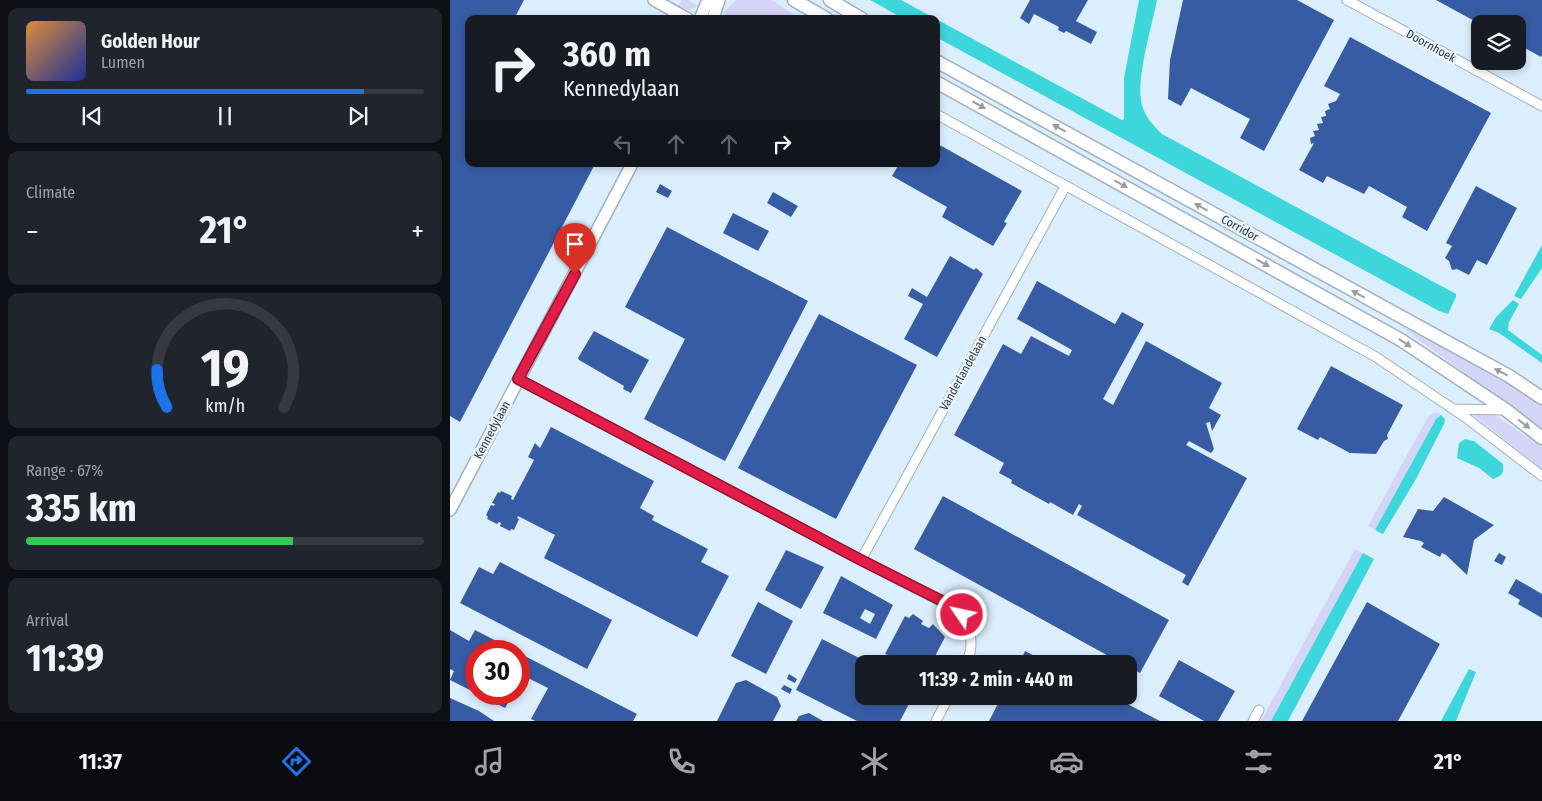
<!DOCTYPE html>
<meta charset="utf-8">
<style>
:root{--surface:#171b24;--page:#20242c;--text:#f1f3f6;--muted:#9ea1a6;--line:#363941;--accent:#1a73e8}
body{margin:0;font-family:"Fira Sans Condensed",sans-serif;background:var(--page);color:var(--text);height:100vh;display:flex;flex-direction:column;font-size:19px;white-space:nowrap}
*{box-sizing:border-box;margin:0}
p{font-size:16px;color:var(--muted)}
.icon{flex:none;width:28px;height:28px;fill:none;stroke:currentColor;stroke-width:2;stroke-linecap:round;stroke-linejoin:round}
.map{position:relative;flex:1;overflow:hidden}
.drawer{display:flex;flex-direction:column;gap:8px;padding:8px;background:#0d0f14;width:450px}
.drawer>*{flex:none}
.guide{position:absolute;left:15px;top:15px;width:475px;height:152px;border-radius:10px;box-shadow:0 2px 8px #0003;background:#171b24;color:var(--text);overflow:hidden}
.controls{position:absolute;left:1021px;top:15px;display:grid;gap:10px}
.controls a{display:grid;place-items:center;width:55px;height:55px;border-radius:10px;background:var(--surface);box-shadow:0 2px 8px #0003;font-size:25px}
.speed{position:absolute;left:15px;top:640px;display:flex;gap:10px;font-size:25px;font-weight:700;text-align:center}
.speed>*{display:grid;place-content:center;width:65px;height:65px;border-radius:50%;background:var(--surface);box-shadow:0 2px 8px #0003;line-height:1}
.speed .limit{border:8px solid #d22;background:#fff;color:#111}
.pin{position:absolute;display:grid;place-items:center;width:42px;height:42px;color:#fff;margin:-51px -21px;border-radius:50% 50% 50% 0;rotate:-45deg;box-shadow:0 0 5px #0007}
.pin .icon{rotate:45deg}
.me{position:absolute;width:55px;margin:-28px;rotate:304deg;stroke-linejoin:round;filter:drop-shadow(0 0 4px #0008)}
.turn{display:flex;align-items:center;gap:18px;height:105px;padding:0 15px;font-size:22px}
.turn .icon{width:65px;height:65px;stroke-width:2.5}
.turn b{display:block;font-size:35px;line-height:42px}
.lanes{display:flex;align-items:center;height:48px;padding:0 15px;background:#0003;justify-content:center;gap:25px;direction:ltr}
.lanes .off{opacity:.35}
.big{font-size:38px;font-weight:700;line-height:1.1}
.drawer .card{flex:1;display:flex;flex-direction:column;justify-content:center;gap:8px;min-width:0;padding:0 18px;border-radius:10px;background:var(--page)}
.drawer .dial{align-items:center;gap:0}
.dial svg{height:130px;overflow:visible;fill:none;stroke:var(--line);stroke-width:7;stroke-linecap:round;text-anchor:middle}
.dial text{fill:var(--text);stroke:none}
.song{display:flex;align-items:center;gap:15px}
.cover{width:60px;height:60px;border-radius:8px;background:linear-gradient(135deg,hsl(30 70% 55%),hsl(230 70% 35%))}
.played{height:5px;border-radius:2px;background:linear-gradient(90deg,var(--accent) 85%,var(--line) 85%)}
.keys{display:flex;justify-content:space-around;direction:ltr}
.heat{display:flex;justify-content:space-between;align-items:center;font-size:28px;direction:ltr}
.charge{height:8px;border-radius:4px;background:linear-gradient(90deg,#34c759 67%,var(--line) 0)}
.trip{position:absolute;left:405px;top:655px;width:282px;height:50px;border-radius:10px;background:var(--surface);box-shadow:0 2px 8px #0003;font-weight:700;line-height:50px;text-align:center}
.dock{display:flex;height:80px;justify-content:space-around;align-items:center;background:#090b0e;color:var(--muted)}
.dock .icon{width:35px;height:35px}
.dock .selected{color:var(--accent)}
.dock b{font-size:22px;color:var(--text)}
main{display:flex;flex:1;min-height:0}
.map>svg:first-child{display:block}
.built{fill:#dbeefd;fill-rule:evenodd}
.green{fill:#d4d5f6}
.water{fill:#3cd6db}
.building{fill:#385ca4;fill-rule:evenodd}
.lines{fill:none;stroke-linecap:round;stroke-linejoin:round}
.minor-casing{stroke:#a0b0bd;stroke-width:11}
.tertiary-casing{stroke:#a0b0bd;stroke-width:14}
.secondary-casing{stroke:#a0b0bd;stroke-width:15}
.minor{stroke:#fff;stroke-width:9}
.tertiary{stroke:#fff;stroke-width:11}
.secondary{stroke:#fff;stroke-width:12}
.oneway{fill:#9a9da0}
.route-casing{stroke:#92132f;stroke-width:12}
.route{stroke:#e11d48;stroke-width:9}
.labels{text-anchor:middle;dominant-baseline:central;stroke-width:5;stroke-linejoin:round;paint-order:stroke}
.street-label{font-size:12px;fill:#343b40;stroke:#eaf4fc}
</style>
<main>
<section class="drawer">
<div class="card">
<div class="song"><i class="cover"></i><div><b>Golden Hour</b><p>Lumen</p></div></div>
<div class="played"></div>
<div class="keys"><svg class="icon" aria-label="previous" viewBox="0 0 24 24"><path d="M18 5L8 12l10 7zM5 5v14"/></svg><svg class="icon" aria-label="pause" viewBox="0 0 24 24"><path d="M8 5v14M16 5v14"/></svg><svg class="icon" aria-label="next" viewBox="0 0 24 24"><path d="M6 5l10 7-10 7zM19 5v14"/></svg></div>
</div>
<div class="card"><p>Climate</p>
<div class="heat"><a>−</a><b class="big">21°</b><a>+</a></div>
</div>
<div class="card dial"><svg viewBox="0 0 100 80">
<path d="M14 69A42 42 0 1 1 86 69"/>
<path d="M14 69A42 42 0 0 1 8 46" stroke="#1a73e8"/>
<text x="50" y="56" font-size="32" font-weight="700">19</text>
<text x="50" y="72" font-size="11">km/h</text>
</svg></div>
<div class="card"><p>Range · 67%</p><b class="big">335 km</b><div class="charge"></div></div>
<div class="card"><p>Arrival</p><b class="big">11:39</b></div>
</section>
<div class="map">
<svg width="1092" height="721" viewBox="0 0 1092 721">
<rect width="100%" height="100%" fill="#eaf4fc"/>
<path class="built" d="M0 0H1092V721H0ZM19 19H486V164H19ZM1030 24H1068V61H1030ZM26 651H69V694H26ZM414 664H679V696H414Z"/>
<path class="green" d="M232 0H237L249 6 239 10 227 7Z
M286 0H322L350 19H279L273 13Z
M950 326C999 350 1047 374 1092 406V429Z
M986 412 991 415 986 419 925 530 918 526 978 417Z
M1021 413 1043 414 1092 447V469Z
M905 549 913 553 821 721H811Z"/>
<path class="water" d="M420 0H451L486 19H454Z
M689 0H707C702 26 685 81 692 105 695 117 703 125 712 134L1006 294V297L998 314 989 311 486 37V19L672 120 674 119V78Z
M1092 245V268L1071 299 1064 296Z
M1063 300 1069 304 1059 322 1058 330 1092 355V363L1049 333 1039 329 1046 317Z
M991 415 995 419 994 424 966 479 933 534 925 530 986 419Z
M1015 439 1024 441 1053 464C1054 473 1052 476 1043 479L1029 468 1007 458 1009 443Z
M913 553 924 559 838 721H821Z
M1019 669 1026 672 1006 721H991Z"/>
<path class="building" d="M0 0H74L64 19H19V164H145L10 422 0 416Z
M580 0H638L626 21 647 32 641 44 616 31 614 33 608 30 609 27 584 14 579 24 570 18Z
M733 0H847L884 20 814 151 790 138 800 119 741 88 731 106 718 99 720 60Z
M986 0H1092V55L1091 57 1068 44V24H1030Z
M900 37 1041 113 977 231 952 217 957 207 919 186 914 194 877 176 873 183 849 170 864 143 861 144 860 138 865 136 863 131 869 130 867 124 873 123 871 117 876 116 875 111 880 109 878 104 886 101 890 94 874 86Z
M486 143 572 191 554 222 557 223 543 246 492 217 497 207 442 176 449 164H486Z
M210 184 222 191 218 198 206 192Z
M1026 186 1067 208 1037 265 1027 260 1019 275 1007 269 1002 270 999 261 995 258 1002 246 996 243Z
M323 192 348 206 341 217 317 203Z
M283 213 319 231 308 251 273 233Z
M217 227 358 301 275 461 194 419 235 339 175 307Z
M500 256 524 270 526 268 533 274 487 357 454 339 473 304 458 296 462 288 477 297Z
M587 281 665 324 672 312 694 324 653 399 663 405 696 341 772 383 759 408 771 415 762 431 760 422 756 423 764 449 761 453 739 441 736 445 797 478 738 586 732 582 736 575 627 515 632 506 629 504 623 515 600 502 599 504 561 483 562 480 549 473 554 463 504 435 553 344 571 354 581 336 619 356 622 350 567 319Z
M369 314 467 365 386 519 288 468Z
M144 331 199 360 181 393 173 389 174 386 129 360 128 358Z
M881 366 953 405 937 435 938 439 934 441 926 454 900 453 870 437 868 440 847 429Z
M101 427 204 481 190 508 204 516 202 520 258 549 251 562 279 576 247 637 94 558 105 535 68 516 67 518 69 519 64 530 61 529 60 531 50 526 51 523 49 522 47 524 37 519 38 517 36 515 41 505 44 506 45 504 42 503 48 492 50 493 51 491 62 496 61 499 63 500 84 460 78 457 85 443 90 448Z
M493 496 719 620 690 673 679 667V664H673L464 549Z
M994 497 1044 525 1024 540 1017 575 996 555 992 553 990 557 971 547 974 543 971 541 953 537 968 509 983 511Z
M336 550 374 567 351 609 315 590Z
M1049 553 1056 557 1052 565 1044 561Z
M50 562 162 620 137 669 10 603 29 567 43 574Z
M391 576 443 605 426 639 373 613ZM415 609 425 614 420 624 410 618Z
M1066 579 1092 594V618L1068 604 1070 600 1058 593Z
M308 602 343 621 316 674 281 656Z
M917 602 990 644 948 721H852Z
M463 614 473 621 471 624 479 628 483 624 495 637 481 664H456L457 661 435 654 455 616 459 618Z
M0 630 19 641 25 630 66 651H26V693L0 680 4 671 0 669Z
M372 639 421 664H414V696H463L450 721H407L346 690Z
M575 651 600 664H569Z
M69 653 187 714 183 721H85L81 719 98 688 72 675 69 682Z
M729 660 785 691 768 721H754L709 696Z
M339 674 347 679 345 683 337 679Z
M296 680 327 697 331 706 323 721H267L286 683Z
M334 685 342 689 340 694 331 689Z
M27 694H63L55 708Z
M552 696H662L710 721H539Z
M0 698 29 711 44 721H0Z
M359 713 373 721H346L349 716Z"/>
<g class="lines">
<g class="minor-casing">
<path id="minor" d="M897 0 1092 106
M486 114 926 357 1015 417 1092 476
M68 379 411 560 500 605C519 620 527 641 516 664
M1004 409 1056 410
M411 560 615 187
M486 721 499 696
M803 721 809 710"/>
</g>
<g class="tertiary-casing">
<path id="tertiary" d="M204 0 238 19
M250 19 258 0
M263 19 269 0
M0 510 182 164"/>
</g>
<g class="secondary-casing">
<path id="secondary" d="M344 0 377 19
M380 0 412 19
M486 61 1059 376 1092 398
M486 82 951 340 1056 410 1092 438"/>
</g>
<use href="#minor" class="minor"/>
<use href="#tertiary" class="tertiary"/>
<use href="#secondary" class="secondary"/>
</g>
<defs><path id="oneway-solid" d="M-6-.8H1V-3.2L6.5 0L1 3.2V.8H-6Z" transform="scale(1.25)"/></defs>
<g class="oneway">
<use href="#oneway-solid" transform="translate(529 105) rotate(29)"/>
<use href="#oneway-solid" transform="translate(609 128) rotate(-151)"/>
<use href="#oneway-solid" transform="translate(671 184) rotate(29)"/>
<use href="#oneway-solid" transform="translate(751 207) rotate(-151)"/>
<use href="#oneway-solid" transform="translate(813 263) rotate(29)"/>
<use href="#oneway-solid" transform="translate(908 294) rotate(-151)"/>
<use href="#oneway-solid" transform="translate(955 343) rotate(33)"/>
<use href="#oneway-solid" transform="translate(1051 372) rotate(-152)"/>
<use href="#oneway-solid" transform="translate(1074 424) rotate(37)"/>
</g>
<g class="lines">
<g class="route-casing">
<path id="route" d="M125 274 68 379 411 560 500 605 512 615"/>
</g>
<use href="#route" class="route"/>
</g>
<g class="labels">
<g class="street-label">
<text transform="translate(981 46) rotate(29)">Doornhoek</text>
<text transform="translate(790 228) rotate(29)">Corridor</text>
<text transform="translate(513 373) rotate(-61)">Vanderlandelaan</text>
<text transform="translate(42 430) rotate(-62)">Kennedylaan</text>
</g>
</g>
</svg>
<div class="controls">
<a><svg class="icon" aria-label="layers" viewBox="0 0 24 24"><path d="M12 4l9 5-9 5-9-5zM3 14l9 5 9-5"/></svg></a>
</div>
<div class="speed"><div class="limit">30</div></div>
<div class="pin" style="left:125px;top:274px;background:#d93025"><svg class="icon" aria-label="arrive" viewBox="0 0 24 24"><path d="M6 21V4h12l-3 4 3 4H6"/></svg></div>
<svg class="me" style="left:512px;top:615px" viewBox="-20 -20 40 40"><circle r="17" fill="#e11d48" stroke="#fff" stroke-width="3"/><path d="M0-11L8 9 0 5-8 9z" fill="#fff"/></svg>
<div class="trip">11:39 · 2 min · 440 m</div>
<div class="guide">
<div class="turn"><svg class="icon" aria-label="right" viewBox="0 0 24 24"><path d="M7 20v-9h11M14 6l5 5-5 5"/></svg><div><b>360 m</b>Kennedylaan</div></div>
<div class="lanes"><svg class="icon off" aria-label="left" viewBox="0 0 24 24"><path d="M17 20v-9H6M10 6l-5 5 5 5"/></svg><svg class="icon off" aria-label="ahead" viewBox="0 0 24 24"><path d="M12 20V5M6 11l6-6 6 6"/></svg><svg class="icon off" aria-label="ahead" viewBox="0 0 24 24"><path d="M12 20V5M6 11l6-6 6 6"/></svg><svg class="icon" aria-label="right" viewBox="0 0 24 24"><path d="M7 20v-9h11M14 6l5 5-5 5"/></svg></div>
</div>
</div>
</main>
<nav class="dock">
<b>11:37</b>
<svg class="icon selected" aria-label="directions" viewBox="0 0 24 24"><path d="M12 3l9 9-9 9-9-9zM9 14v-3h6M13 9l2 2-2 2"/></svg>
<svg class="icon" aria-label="music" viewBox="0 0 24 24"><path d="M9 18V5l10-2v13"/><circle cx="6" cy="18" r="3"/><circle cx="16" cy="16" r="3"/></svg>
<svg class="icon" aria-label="phone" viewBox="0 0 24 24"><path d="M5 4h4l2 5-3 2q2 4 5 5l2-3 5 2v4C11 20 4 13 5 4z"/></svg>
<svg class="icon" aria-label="climate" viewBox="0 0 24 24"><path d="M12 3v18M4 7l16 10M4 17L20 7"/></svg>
<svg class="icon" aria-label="car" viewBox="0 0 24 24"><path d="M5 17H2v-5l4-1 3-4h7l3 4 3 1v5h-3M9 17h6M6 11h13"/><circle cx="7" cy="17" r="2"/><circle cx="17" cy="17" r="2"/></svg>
<svg class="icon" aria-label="filters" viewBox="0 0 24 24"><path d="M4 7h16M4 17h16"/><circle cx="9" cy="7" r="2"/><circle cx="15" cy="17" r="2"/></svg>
<b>21°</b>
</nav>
